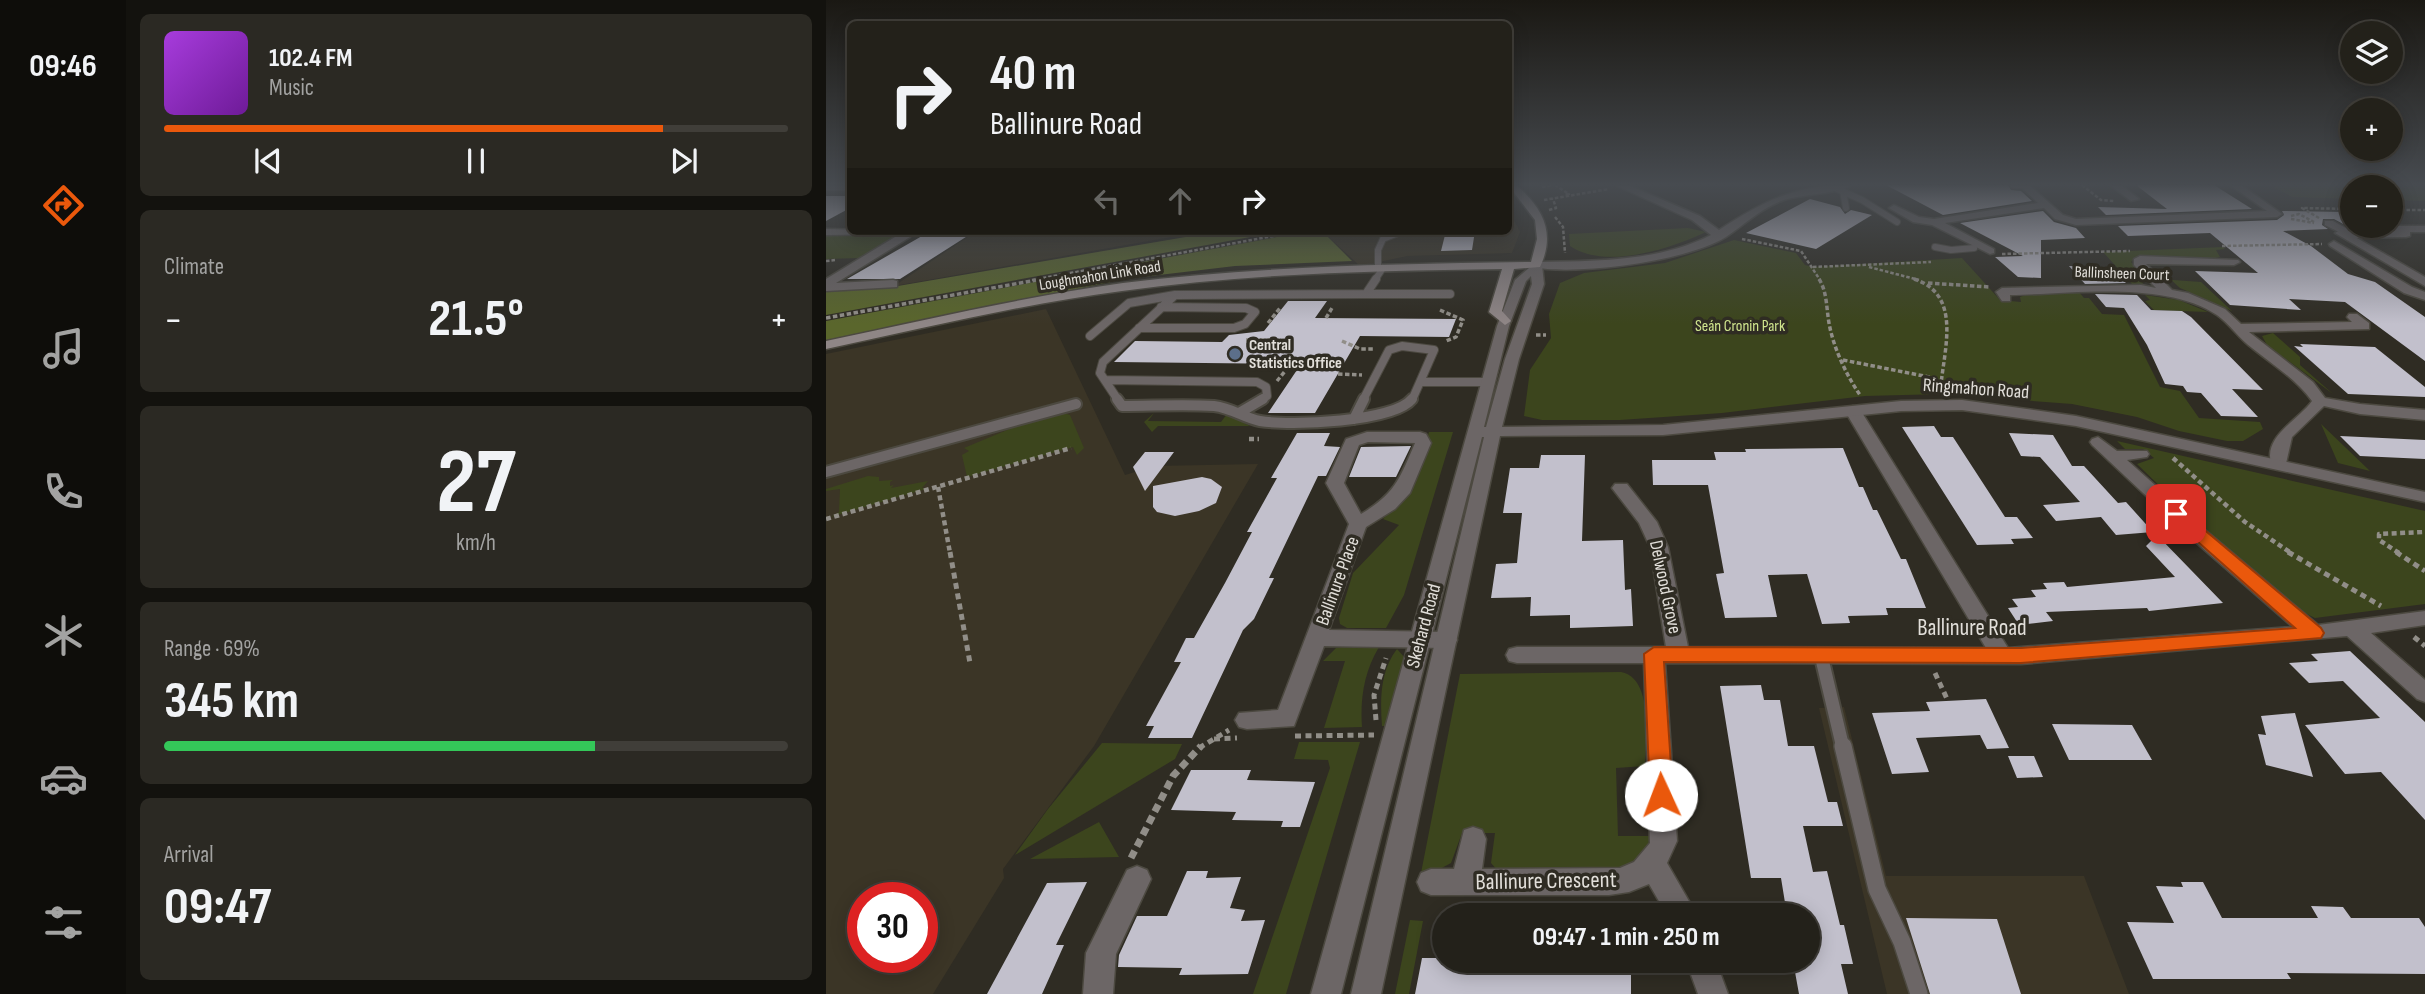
<!DOCTYPE html>
<meta charset="utf-8">
<style>
:root{--surface:#23211a;--page:#2b2923;--text:#f1f3f6;--muted:#a3a3a2;--line:#403e39;--accent:#ea580c}
body{margin:0;font-family:"Sofia Sans Condensed",sans-serif;background:var(--page);color:var(--text);height:100vh;display:flex;flex-direction:column;font-size:26px;white-space:nowrap}
*{box-sizing:border-box;margin:0}
p{font-size:23px;color:var(--muted)}
.icon{flex:none;width:38px;height:38px;fill:none;stroke:currentColor;stroke-width:2;stroke-linecap:round;stroke-linejoin:round}
.map{position:relative;flex:1;overflow:hidden}
.sheet{display:flex;flex-direction:column;gap:14px;padding:14px;background:#13120e;width:700px}
.sheet>*{flex:none}
.guide{position:absolute;left:21px;top:21px;width:665px;height:214px;border-radius:10px;box-shadow:0 4px 18px #0003,0 0 0 2px var(--line);background:#23211a;color:var(--text);overflow:hidden}
.fabs{position:absolute;left:1514px;top:21px;display:grid;gap:14px}
.fabs a{display:grid;place-items:center;width:63px;height:63px;border-radius:50%;background:var(--surface);box-shadow:0 4px 18px #0003,0 0 0 2px var(--line);font-size:35px}
.speed{position:absolute;left:21px;top:882px;display:flex;gap:14px;font-size:35px;font-weight:700;text-align:center}
.speed>*{display:grid;place-content:center;width:91px;height:91px;border-radius:50%;background:var(--surface);box-shadow:0 4px 18px #0003,0 0 0 2px var(--line);line-height:1}
.speed .limit{border:10px solid #d22;background:#fff;color:#111}
.pin{position:absolute;display:grid;place-items:center;width:60px;height:60px;color:#fff;margin:-30px;border-radius:14px;box-shadow:0 4px 10px #0006}
.me{position:absolute;width:77px;margin:-38px;rotate:358deg;stroke-linejoin:round;filter:drop-shadow(0 0 5px #0008)}
.turn{display:flex;align-items:center;gap:24px;height:147px;padding:0 28px;font-size:32px}
.turn .icon{width:91px;height:91px;stroke-width:2.5}
.turn b{display:block;font-size:49px;line-height:60px}
.lanes{display:flex;align-items:center;height:66px;padding:0 28px;background:#0003;justify-content:center;gap:35px;direction:ltr}
.lanes .off{opacity:.35}
.big{font-size:52px;font-weight:700;line-height:1.1}
.sheet .tile{flex:1;display:flex;flex-direction:column;justify-content:center;gap:10px;min-width:0;padding:0 24px;border-radius:10px;background:var(--page)}
.sheet .dial{align-items:center;gap:0}
.dial b{font-size:91px;line-height:1}
.song{display:flex;align-items:center;gap:21px}
.cover{width:84px;height:84px;border-radius:10px;background:linear-gradient(135deg,hsl(280 70% 55%),hsl(280 70% 35%))}
.played{height:7px;border-radius:4px;background:linear-gradient(90deg,var(--accent) 80%,var(--line) 80%)}
.keys{display:flex;justify-content:space-around;direction:ltr}
.heat{display:flex;justify-content:space-between;align-items:center;font-size:38px;direction:ltr}
.charge{height:10px;border-radius:5px;background:linear-gradient(90deg,#34c759 69%,var(--line) 0)}
.trip{position:absolute;left:606px;top:903px;width:388px;height:70px;border-radius:35px;background:var(--surface);box-shadow:0 4px 18px #0003,0 0 0 2px var(--line);font-weight:700;line-height:70px;text-align:center}
main{display:flex;flex:1;min-height:0}
.tabs{display:flex;flex-direction:column;width:126px;justify-content:space-around;align-items:center;background:#0e0d0a;color:var(--muted)}
.tabs .icon{width:49px;height:49px}
.tabs .active{color:var(--accent)}
.tabs b{font-size:32px;color:var(--text)}
.map>svg:first-child{display:block}
.built{fill:#3b3526;fill-rule:evenodd}
.green{fill:#3c451d}
.forest{fill:#5a662c}
.building{fill:#c2c0cc}
.lines{fill:none;stroke-linecap:round;stroke-linejoin:round}
.service-far4-casing{stroke:#4c4940;stroke-width:8}
.service-far3-casing{stroke:#4c4940;stroke-width:10}
.service-far2-casing{stroke:#4c4940;stroke-width:14}
.service-far1-casing{stroke:#4c4940;stroke-width:17}
.service-casing{stroke:#4c4940;stroke-width:20}
.pedestrian-casing{stroke:#4c4940;stroke-width:3}
.minor-casing{stroke:#4c4940;stroke-width:3}
.tertiary-casing{stroke:#4c4940;stroke-width:3}
.secondary-casing{stroke:#4c4940;stroke-width:3}
.path-far4{stroke:#918e88;stroke-width:2.5;stroke-dasharray:3.5 2;stroke-linecap:butt}
.path-far3{stroke:#918e88;stroke-width:3.5;stroke-dasharray:4.5 2.5;stroke-linecap:butt}
.path-far2{stroke:#918e88;stroke-width:4.5;stroke-dasharray:5 3.5;stroke-linecap:butt}
.path-far1{stroke:#918e88;stroke-width:5;stroke-dasharray:6 4.5;stroke-linecap:butt}
.path{stroke:#918e88;stroke-width:7;stroke-dasharray:8 5;stroke-linecap:butt}
.service-far4{stroke:#6c6666;stroke-width:6}
.service-far3{stroke:#6c6666;stroke-width:8}
.service-far2{stroke:#6c6666;stroke-width:10}
.service-far1{stroke:#6c6666;stroke-width:13}
.service{stroke:#6c6666;stroke-width:17}
.pedestrian{fill:#6c6666;fill-rule:evenodd}
.minor{fill:#6c6666;fill-rule:evenodd}
.tertiary{fill:#6c6666;fill-rule:evenodd}
.secondary{fill:#8f8686;fill-rule:evenodd}
.route{fill:#ea580c;stroke:#983908;stroke-width:2}
.service-dot{fill:#5c6f8a;stroke:#2f2c23;stroke-width:2.5}
.labels{text-anchor:middle;dominant-baseline:central;stroke-width:7;stroke-linejoin:round;paint-order:stroke}
.far-street-label{font-size:16px;fill:#e2dfda;stroke:#2f2c23}
.far-park-label{font-size:16px;fill:#d0e58e;stroke:#2f2c23}
.far-poi-label{font-size:16px;font-weight:bold;fill:#e2dfda;stroke:#2f2c23;text-anchor:start}
.street-label{font-size:19px;fill:#e2dfda;stroke:#2f2c23}
.near-street-label{font-size:23px;fill:#e2dfda;stroke:#2f2c23}
</style>
<main>
<nav class="tabs">
<b>09:46</b>
<svg class="icon active" aria-label="directions" viewBox="0 0 24 24"><path d="M12 3l9 9-9 9-9-9zM9 14v-3h6M13 9l2 2-2 2"/></svg>
<svg class="icon" aria-label="music" viewBox="0 0 24 24"><path d="M9 18V5l10-2v13"/><circle cx="6" cy="18" r="3"/><circle cx="16" cy="16" r="3"/></svg>
<svg class="icon" aria-label="phone" viewBox="0 0 24 24"><path d="M5 4h4l2 5-3 2q2 4 5 5l2-3 5 2v4C11 20 4 13 5 4z"/></svg>
<svg class="icon" aria-label="climate" viewBox="0 0 24 24"><path d="M12 3v18M4 7l16 10M4 17L20 7"/></svg>
<svg class="icon" aria-label="car" viewBox="0 0 24 24"><path d="M5 17H2v-5l4-1 3-4h7l3 4 3 1v5h-3M9 17h6M6 11h13"/><circle cx="7" cy="17" r="2"/><circle cx="17" cy="17" r="2"/></svg>
<svg class="icon" aria-label="filters" viewBox="0 0 24 24"><path d="M4 7h16M4 17h16"/><circle cx="9" cy="7" r="2"/><circle cx="15" cy="17" r="2"/></svg>
</nav>
<section class="sheet">
<div class="tile">
<div class="song"><i class="cover"></i><div><b>102.4 FM</b><p>Music</p></div></div>
<div class="played"></div>
<div class="keys"><svg class="icon" aria-label="previous" viewBox="0 0 24 24"><path d="M18 5L8 12l10 7zM5 5v14"/></svg><svg class="icon" aria-label="pause" viewBox="0 0 24 24"><path d="M8 5v14M16 5v14"/></svg><svg class="icon" aria-label="next" viewBox="0 0 24 24"><path d="M6 5l10 7-10 7zM19 5v14"/></svg></div>
</div>
<div class="tile"><p>Climate</p>
<div class="heat"><a>−</a><b class="big">21.5°</b><a>+</a></div>
</div>
<div class="tile dial"><b>27</b><p>km/h</p></div>
<div class="tile"><p>Range · 69%</p><b class="big">345 km</b><div class="charge"></div></div>
<div class="tile"><p>Arrival</p><b class="big">09:47</b></div>
</section>
<div class="map">
<svg width="1599" height="994" viewBox="0 0 1599 994">
<rect width="100%" height="100%" fill="#2f2c23"/>
<path class="built" d="M683 210 694 232 686 253 581 256 534 266 496 231H682Z
M151 231H379L68 286Z
M220 309 299 475 329 466 432 464 268 746 177 869 178 878 107 994H0V354ZM37 898H96V957H37Z
M1018 707 1060 876H1258L1303 994H1061L993 708Z"/>
<path class="green" d="M1444 185H1599V201L1565 200 1564 187H1526V199L1466 197Z
M862 228 880 232C844 249 780 270 744 246L743 234Z
M0 234H70L72 235 34 258 0 259Z
M908 240 970 253 979 265 987 267 1136 258 1174 300 1195 302 1194 297 1199 295 1253 292 1258 298H1263L1276 314 1298 315 1334 387 1354 391 1373 418 1434 422 1437 429 1417 441H1401L1353 431 1311 417 1246 404 1117 394 1039 396 896 413 794 420H716L698 416 704 370 725 338 723 314 734 283 758 273 839 263Z
M1397 247 1399 249 1390 250 1394 257 1389 258 1310 257 1305 262 1322 280 1318 281 1316 285 1306 284 1277 252Z
M1331 267 1347 280 1375 282 1406 311 1354 288Z
M1319 295 1353 300 1382 312 1328 310 1319 301 1324 300Z
M1447 333 1474 357V365L1507 394 1441 345 1436 336Z
M237 413 244 415 258 448 251 455 247 447 141 477 136 455 143 451 138 448 198 423Z
M328 413 322 421 395 422 401 414 424 426H332L326 432 318 422Z
M1495 424 1544 471 1512 463Z
M603 432H627L578 595 560 628H521L514 624 513 618 527 573 573 525 557 519 587 484Z
M1291 441 1599 511V604L1489 618 1479 613 1388 539 1311 464 1328 458 1317 449H1299Z
M42 476 53 477V481L67 480 64 482V486L68 485 65 488 102 481 96 488H103L5 517 13 512 14 489 0 491V489Z
M522 646 553 647C538 672 534 699 536 727L498 728 519 661H497L510 648Z
M571 649 579 658 563 726H556C554 700 554 671 571 649Z
M795 672C828 678 819 740 819 766L790 768 792 836H824L819 858 803 869 673 872 665 863 669 833H636L625 863 610 871 595 873 634 674Z
M473 742H534L460 994H427L504 768 502 760 468 759Z
M276 743 356 744 349 759 189 855 222 809Z
M273 822 293 857 204 859Z
M584 920 597 921 583 994H569Z"/>
<path class="forest" d="M395 231H457L0 315V290L66 287Z
M483 231H496L526 261 409 266 299 279 0 341V321Z"/>
<path class="building" d="M1060 185H1182L1185 190 1195 191 1206 201 1117 215Z
M1310 185H1388L1426 209 1280 215 1272 207 1341 209Z
M0 196H24V208L0 221Z
M984 199 1014 207 1019 214 1025 210 1046 215 990 249 920 233Z
M1217 211 1228 222 1250 228 1259 238 1215 240V278L1192 277 1169 257 1197 256 1134 223Z
M1456 211 1517 212 1526 217V223L1519 225 1508 219H1497L1496 225 1502 229 1457 231 1485 246 1522 274 1549 282 1599 317V361L1519 302 1463 299 1475 310 1404 305 1369 271 1432 273 1384 233 1302 236 1292 226 1451 220 1458 215Z
M620 231H649L646 250 615 251Z
M143 235 74 279H21L96 236Z
M1243 266 1286 268 1300 283 1259 284Z
M1269 294 1311 295 1325 310 1356 311 1365 317 1437 390 1406 389 1432 417 1395 416 1375 393 1361 392 1357 386 1339 384 1321 345 1298 308 1280 307Z
M462 301H501L489 318 630 319 623 337 534 336 489 413H442L475 364 288 362 309 341 396 342 403 335 438 331Z
M1474 344 1549 347 1599 387V397L1522 394 1468 346 1477 347Z
M1108 426 1115 437H1127L1179 517H1191L1207 538 1185 539 1188 544 1151 545 1076 427Z
M471 433H504L498 446 514 447 500 476H492L443 578H448L428 619 417 630 366 738H322L328 726H320L355 662H348L360 638H368L399 583 426 532H421L451 478H445Z
M1183 433 1227 435 1246 466H1258L1292 503 1300 502 1327 532 1290 535 1275 517 1230 521 1217 505 1254 502 1214 457 1195 456Z
M1514 436 1599 440V459L1534 456Z
M585 446 570 477H523L535 447Z
M1017 448 1033 487H1037L1047 510H1051L1075 559H1080L1100 608H1060L1062 615 1022 616 1024 623 996 624 981 574 942 575 951 617 899 618 890 574 898 573 882 485H827L826 460H890L888 452H920L919 449Z
M319 452H348L319 491 307 467Z
M715 455H759L756 541 797 540 799 590 805 589 807 626 744 628V615L704 616 705 597 665 598 670 564 691 563 696 513H677L684 468H713Z
M376 477 385 479 396 487 390 503 373 511 349 516 331 512 327 507V486Z
M1331 535 1397 603 1323 611 1321 608 1220 612 1227 621 1193 625 1182 608 1192 607 1186 599 1210 597 1205 590 1221 589 1217 583 1238 582 1241 587 1349 577 1320 546Z
M1524 651 1599 722V820L1555 772 1519 774 1479 725 1554 718 1517 681 1483 683 1463 663 1492 661 1485 654Z
M935 685 938 700H954L962 746H988L1002 802H1011L1017 826H977L987 872 1001 871 1014 925H1018L1027 964H1015L1022 994H973L967 961H982V915H961L955 878H925L894 686Z
M1160 699 1183 748 1161 749 1154 735 1090 738 1103 772 1066 774 1046 713 1104 711 1100 702Z
M1469 713 1487 777 1440 765 1432 734 1440 735 1435 716Z
M1226 724 1306 725 1326 760H1243Z
M1182 756H1208L1217 777 1191 778Z
M365 770H425L421 780 489 782 474 827H455L457 821 406 820 410 812 345 810Z
M361 871H382L380 878 415 877 404 908 419 910 415 921 439 920 422 974 353 975 356 968 292 967 293 955 311 916H341Z
M261 882 230 945H238L216 994H161L221 883Z
M1355 882H1377L1396 918H1492L1485 906 1517 907 1525 918H1593L1599 927V974L1461 973 1465 979H1327L1301 922 1348 923 1330 886 1357 887Z
M1080 918 1171 919 1195 994H1104Z
M596 958H618V961L782 962V972H805V994H589Z"/>
<g class="lines">
<g class="service-far4-casing">
<path id="service-far4" d="M1188 185H1198
M0 187H24
M1007 187 1036 200 1071 222
M1017 191 1020 208
M1109 247 1125 250 1148 248
M552 268V250L557 239 577 231
M549 280 557 268"/>
</g>
<g class="service-far3-casing">
<path id="service-far3" d="M540 294H624
M313 328H408L419 324 429 312 420 308 335 307
M264 336 303 303 349 295
M280 380 431 382 440 387 441 396 434 400
M292 400 274 373 277 362 349 295 540 294 550 279
M537 400 563 350 576 346 608 350 594 382
M586 400 594 382H662"/>
</g>
<g class="service-far2-casing">
<path id="service-far2" d="M291 399 296 406C327 406 358 404 388 406 406 408 418 418 434 421 464 426 568 422 586 399
M413 413 437 399
M528 419 538 399
M0 472 250 404"/>
</g>
<g class="service-far1-casing">
<path id="service-far1" d="M995 655 1017 748"/>
</g>
<g class="service-casing">
<path id="service" d="M1017 746 1051 889 1076 942 1093 994"/>
</g>
<g class="pedestrian-casing">
<path id="pedestrian" d="M1499 221H1507L1527 232 1567 231V227L1571 226H1599V232H1584V236L1580 237 1525 238 1499 225Z"/>
</g>
<g class="minor-casing">
<path id="minor" d="M789 185H802L874 216 893 230C937 201 971 184 1026 185 1011 194 977 194 958 200 935 208 918 225 900 237 862 261 751 276 706 267V263L710 262C768 261 832 262 885 235L866 220Z
M1193 185H1203L1237 215 1250 219 1441 211 1404 185H1415L1456 214 1451 217 1250 225 1229 219 1218 208 1119 223 1168 249V253L1164 254 1106 225 1087 222 1063 208 1068 205 1093 217 1108 219 1212 203Z
M1284 185H1295L1313 199 1305 201Z
M1522 226 1554 227V231L1550 232 1522 233 1599 277V286L1509 233Z
M0 229 86 231 84 237 10 283 67 280 71 281V287L0 291V279L74 234 0 235Z
M1508 241 1586 287 1599 292V300L1578 293 1504 246 1503 244Z
M1314 256 1412 260 1414 262 1408 265 1320 264 1346 290 1362 293 1399 309 1415 324 1526 322 1521 317 1523 314H1531L1543 323V329L1423 332 1487 382 1499 398 1534 404 1599 410V420L1534 414 1498 406 1466 437 1459 468H1447C1433 438 1472 421 1486 401 1470 379 1447 365 1426 348 1413 339 1404 324 1391 315 1339 280 1244 294 1184 295V301H1176L1170 292 1176 288 1315 285 1330 288 1308 265V259Z
M1027 406 1035 411 1182 648 1467 627 1365 538 1266 445 1264 442 1266 439 1272 437 1291 451H1321L1323 454 1321 457 1301 460 1379 530 1492 625 1599 611V625L1545 633 1599 680V702L1591 699 1521 636 1195 664 839 663 851 841 841 863 871 915H841L823 884 803 892 783 895H605L595 891 591 882 595 873 605 869H628L638 830 647 827 656 830 660 839 656 869 794 868 808 862 824 843 818 663H691L683 661 680 655 683 649 691 647H840L824 547 813 523 786 488 789 484H801L831 522 842 547 862 647 1160 648 1019 411Z
M541 432H594L600 434 605 443 584 493 569 509 540 527 503 630 620 632 628 634 631 640 628 646 620 648 498 646 468 726 421 729 413 727 409 720 413 713 452 710 523 524 500 483 520 439ZM542 442 589 443C574 478 569 494 535 514L518 483 533 445Z
M311 866 321 870 325 879 290 954 287 994H257L260 953 265 943 301 870Z
M860 961H890L902 994H872Z"/>
</g>
<g class="tertiary-casing">
<path id="tertiary" d="M710 262 716 265 718 284 693 359 676 427 837 425 1075 401 1136 400 1250 416 1599 492V502L1250 426 1136 410 1075 411 837 435 674 436 555 994H525L658 437H656L515 994H485L671 326 689 280ZM705 276 706 284 679 359 660 427H658L683 326 700 281Z"/>
</g>
<g class="secondary-casing">
<path id="secondary" d="M682 185H690C717 208 730 233 714 267L688 269 676 311 685 321 679 325 663 312 676 269C549 271 422 273 296 291 196 304 98 328 0 349V341C99 320 197 297 297 283 433 266 569 264 705 262L711 239 709 220Z"/>
</g>
<path class="path-far4" d="M729 185 743 194 738 195
M1256 185 1275 200 1288 201
M716 187 726 185
M718 200 783 189
M723 210 730 208 727 199
M1564 210H1599
M1465 216 1473 214 1488 222
M729 217 737 227 739 253
M1493 218 1476 208 1526 209
M1465 219 1488 223
M916 239 975 251 994 280
M1396 246 1496 244
M1176 254 1304 251
M0 261 10 260
M987 267 1105 262
M1043 267 1093 280
M206 280 475 231"/>
<path class="path-far3" d="M993 279C1002 293 1000 311 1004 328 1009 351 1021 376 1034 395
M1088 279C1135 294 1119 346 1115 384
M1102 283 1164 287
M614 310 637 320 630 337 620 341
M0 318 216 279
M500 318 506 308
M442 323 454 308
M710 335H720
M420 340H445
M516 341 534 349H548
M1017 360 1108 378 1116 385
M434 366 463 367
M512 374 536 375
M451 381 468 360"/>
<path class="path-far2" d="M423 439H433
M1347 458 1419 522 1465 553
M112 487 124 553
M0 519 245 448
M1573 553 1553 540V534L1599 532"/>
<path class="path-far1" d="M124 552 144 663
M1462 552 1555 606
M1570 552 1599 571
M1588 637 1599 646
M1109 673 1122 701
M550 720 548 695 560 658
M469 736 548 735
M388 739 411 738
M373 748 403 730"/>
<path class="path" d="M305 858 347 776 375 746"/>
<use href="#service-far4" class="service-far4"/>
<use href="#service-far3" class="service-far3"/>
<use href="#service-far2" class="service-far2"/>
<use href="#service-far1" class="service-far1"/>
<use href="#service" class="service"/>
<use href="#pedestrian" class="pedestrian"/>
<use href="#minor" class="minor"/>
<use href="#tertiary" class="tertiary"/>
<use href="#secondary" class="secondary"/>
</g>
<linearGradient id="sky" x2="0" y2="1"><stop stop-color="#1a1813"/><stop offset="0.57" stop-color="#474b50"/><stop offset="1" stop-color="#474b50" stop-opacity="0"/></linearGradient>
<rect width="1599" height="324" fill="url(#sky)"/>
<path class="route" d="M1350 509 1356 511 1495 628 1498 633 1495 638 1195 663 838 662 847 795 843 802 835 805 827 802 824 795 818 654 828 647 1195 648 1469 628 1345 518V511Z"/>
<circle class="service-dot" cx="409" cy="354" r="7"/>
<g class="labels">
<g class="far-street-label">
<text transform="translate(1296 274) rotate(2)">Ballinsheen Court</text>
<text transform="translate(274 276) rotate(-9)">Loughmahon Link Road</text>
</g>
<g class="far-park-label">
<text x="914" y="326">Seán Cronin Park</text>
</g>
<g class="far-poi-label">
<text x="423" y="345">Central<tspan x="423" dy="18">Statistics Office</tspan></text>
</g>
<g class="street-label">
<text transform="translate(1150 389) rotate(4)">Ringmahon Road</text>
<text transform="translate(512 581) rotate(-70)">Ballinure Place</text>
<text transform="translate(839 587) rotate(78)">Delwood Grove</text>
<text transform="translate(598 626) rotate(-75)">Skehard Road</text>
</g>
<g class="near-street-label">
<text x="1146" y="628">Ballinure Road</text>
<text transform="translate(720 881) rotate(-1)">Ballinure Crescent</text>
</g>
</g>
</svg>
<div class="fabs">
<a><svg class="icon" aria-label="layers" viewBox="0 0 24 24"><path d="M12 4l9 5-9 5-9-5zM3 14l9 5 9-5"/></svg></a>
<a>+</a>
<a>−</a>
</div>
<div class="speed"><div class="limit">30</div></div>
<div class="pin" style="left:1350px;top:514px;background:#d93025"><svg class="icon" aria-label="arrive" viewBox="0 0 24 24"><path d="M6 21V4h12l-3 4 3 4H6"/></svg></div>
<svg class="me" style="left:835px;top:795px" viewBox="-20 -20 40 40"><circle r="19" fill="#fff"/><path d="M0-13L10 11 0 6-10 11z" fill="#ea580c"/></svg>
<div class="trip">09:47 · 1 min · 250 m</div>
<div class="guide">
<div class="turn"><svg class="icon" aria-label="right" viewBox="0 0 24 24"><path d="M7 20v-9h11M14 6l5 5-5 5"/></svg><div><b>40 m</b>Ballinure Road</div></div>
<div class="lanes"><svg class="icon off" aria-label="left" viewBox="0 0 24 24"><path d="M17 20v-9H6M10 6l-5 5 5 5"/></svg><svg class="icon off" aria-label="ahead" viewBox="0 0 24 24"><path d="M12 20V5M6 11l6-6 6 6"/></svg><svg class="icon" aria-label="right" viewBox="0 0 24 24"><path d="M7 20v-9h11M14 6l5 5-5 5"/></svg></div>
</div>
</div>
</main>
